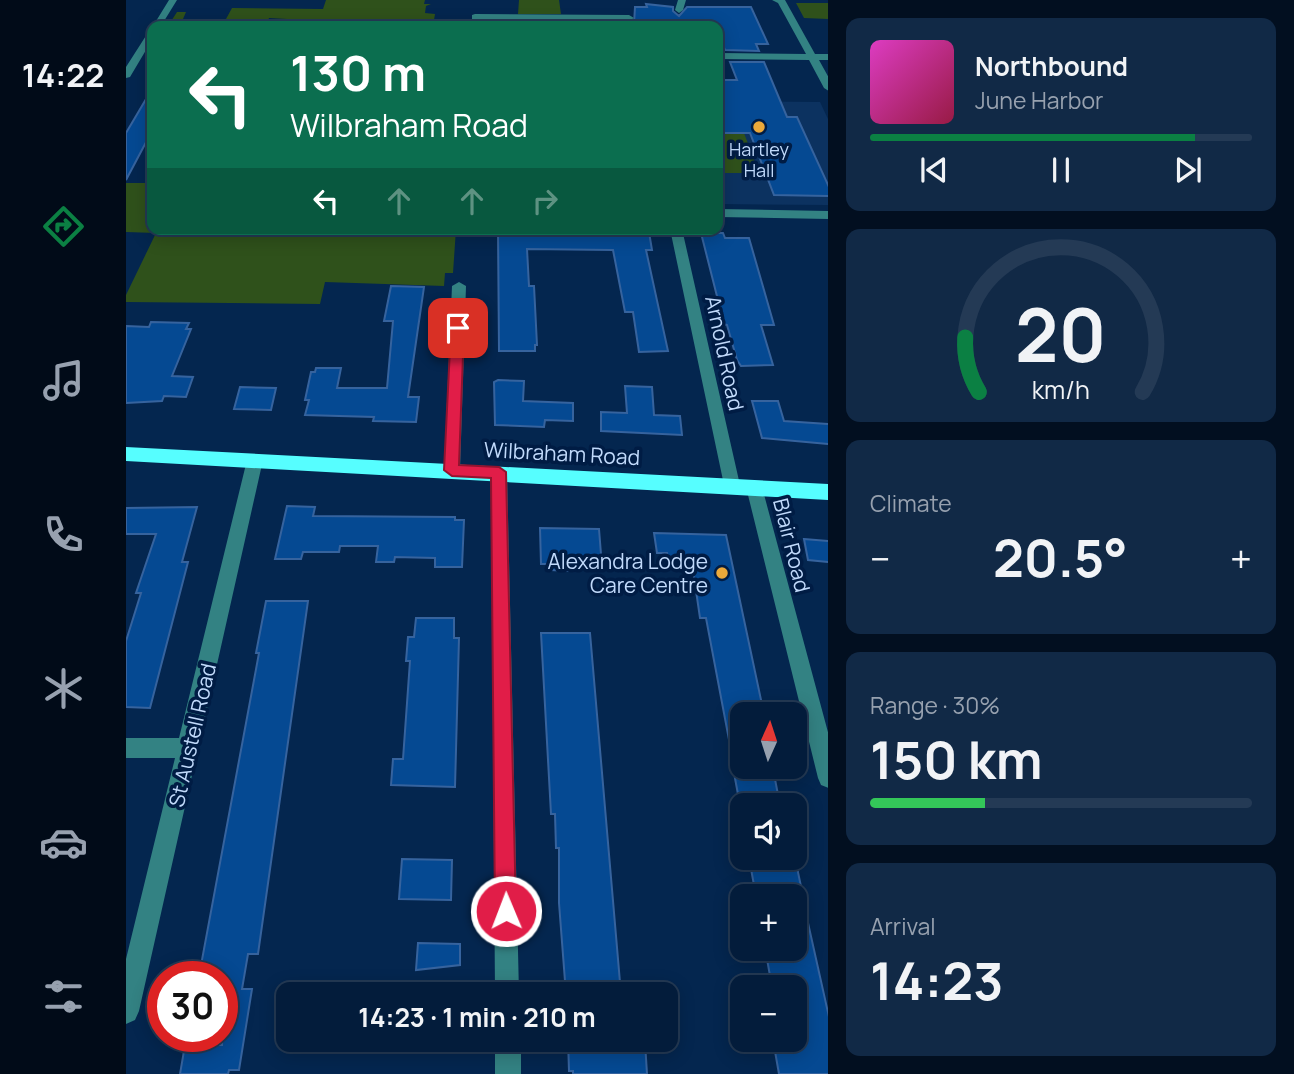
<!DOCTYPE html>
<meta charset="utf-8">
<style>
:root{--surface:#031c3b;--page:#112946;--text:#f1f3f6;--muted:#97a1af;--line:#243a55;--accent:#0b8043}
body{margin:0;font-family:Manrope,sans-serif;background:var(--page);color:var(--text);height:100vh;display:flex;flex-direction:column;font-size:26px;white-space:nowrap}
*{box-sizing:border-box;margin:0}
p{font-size:23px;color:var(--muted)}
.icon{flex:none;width:38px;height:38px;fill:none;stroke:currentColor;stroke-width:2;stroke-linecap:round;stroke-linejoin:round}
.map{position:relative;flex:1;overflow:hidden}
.drawer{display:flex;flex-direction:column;gap:18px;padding:18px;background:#020f20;width:466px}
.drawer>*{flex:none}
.top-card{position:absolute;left:21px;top:21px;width:576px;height:214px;border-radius:14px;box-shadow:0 4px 18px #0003,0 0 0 2px var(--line);background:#0b6e4f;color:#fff;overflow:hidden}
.needle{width:46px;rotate:3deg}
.tools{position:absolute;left:604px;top:702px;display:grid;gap:14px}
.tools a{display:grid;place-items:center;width:77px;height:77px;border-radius:14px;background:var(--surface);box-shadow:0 4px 18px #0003,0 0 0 2px var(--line);font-size:35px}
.speed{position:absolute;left:21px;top:961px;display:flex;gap:14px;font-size:35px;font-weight:700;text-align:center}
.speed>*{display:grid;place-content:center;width:91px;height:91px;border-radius:50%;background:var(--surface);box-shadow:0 4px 18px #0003,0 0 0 2px var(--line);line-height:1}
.speed .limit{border:10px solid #d22;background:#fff;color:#111}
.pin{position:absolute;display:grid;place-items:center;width:60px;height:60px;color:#fff;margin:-30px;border-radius:14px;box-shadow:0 4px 10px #0006}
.me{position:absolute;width:77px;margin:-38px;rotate:359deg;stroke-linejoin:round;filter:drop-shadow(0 0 5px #0008)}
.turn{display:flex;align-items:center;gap:24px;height:147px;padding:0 28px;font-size:32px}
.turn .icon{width:91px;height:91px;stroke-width:2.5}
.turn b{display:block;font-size:49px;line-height:60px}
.lanes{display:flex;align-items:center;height:66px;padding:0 28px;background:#0003;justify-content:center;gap:35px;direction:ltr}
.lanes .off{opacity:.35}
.big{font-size:52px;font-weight:700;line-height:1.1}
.drawer .tile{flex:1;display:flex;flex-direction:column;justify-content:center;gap:10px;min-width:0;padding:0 24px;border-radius:14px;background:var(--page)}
.drawer .dial{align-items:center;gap:0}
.dial svg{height:182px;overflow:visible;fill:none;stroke:var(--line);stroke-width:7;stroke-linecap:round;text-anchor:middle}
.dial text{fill:var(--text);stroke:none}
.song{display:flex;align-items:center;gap:21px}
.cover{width:84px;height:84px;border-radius:10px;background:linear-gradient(135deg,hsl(310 70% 55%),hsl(340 70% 35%))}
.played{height:7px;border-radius:4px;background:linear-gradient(90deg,var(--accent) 85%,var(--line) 85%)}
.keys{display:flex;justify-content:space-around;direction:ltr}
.heat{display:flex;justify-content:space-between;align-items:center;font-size:38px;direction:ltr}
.charge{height:10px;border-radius:5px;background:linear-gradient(90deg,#34c759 30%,var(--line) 0)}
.trip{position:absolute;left:150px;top:982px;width:402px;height:70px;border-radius:14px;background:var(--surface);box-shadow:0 4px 18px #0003,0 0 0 2px var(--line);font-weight:700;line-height:70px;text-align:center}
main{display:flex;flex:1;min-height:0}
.menu{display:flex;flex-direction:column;width:126px;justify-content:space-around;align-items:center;background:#010b18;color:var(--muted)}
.menu .icon{width:49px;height:49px}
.menu .active{color:var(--accent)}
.menu b{font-size:32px;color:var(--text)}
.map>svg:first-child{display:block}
.built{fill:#0c3260}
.green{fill:#2f511b}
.building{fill:#054992;stroke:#36639e;stroke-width:2}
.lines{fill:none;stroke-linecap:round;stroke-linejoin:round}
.minor{fill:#338283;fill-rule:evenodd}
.highway{fill:#56feff;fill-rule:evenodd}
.route{fill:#e11d48;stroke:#92132f;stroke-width:2}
.poi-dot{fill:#eca93a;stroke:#001c44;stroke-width:2.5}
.labels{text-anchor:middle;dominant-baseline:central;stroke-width:7;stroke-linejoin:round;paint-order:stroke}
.far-poi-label{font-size:18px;fill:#c1dafb;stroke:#001c44}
.street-label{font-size:21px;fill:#c1dafb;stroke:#001c44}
.poi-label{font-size:21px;fill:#c1dafb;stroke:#001c44;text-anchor:end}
</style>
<main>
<nav class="menu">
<b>14:22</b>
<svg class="icon active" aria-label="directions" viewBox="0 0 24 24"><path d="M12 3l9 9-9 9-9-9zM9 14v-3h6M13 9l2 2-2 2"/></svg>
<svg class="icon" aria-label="music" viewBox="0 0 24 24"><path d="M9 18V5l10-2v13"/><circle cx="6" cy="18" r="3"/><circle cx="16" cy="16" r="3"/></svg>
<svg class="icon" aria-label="phone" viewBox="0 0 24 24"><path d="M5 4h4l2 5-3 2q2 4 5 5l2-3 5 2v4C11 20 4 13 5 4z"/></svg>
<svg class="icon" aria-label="climate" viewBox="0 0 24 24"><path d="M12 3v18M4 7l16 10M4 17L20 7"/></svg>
<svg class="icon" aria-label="car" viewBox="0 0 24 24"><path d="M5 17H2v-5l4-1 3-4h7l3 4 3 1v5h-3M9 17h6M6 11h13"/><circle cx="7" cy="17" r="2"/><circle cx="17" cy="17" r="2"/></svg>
<svg class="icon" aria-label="filters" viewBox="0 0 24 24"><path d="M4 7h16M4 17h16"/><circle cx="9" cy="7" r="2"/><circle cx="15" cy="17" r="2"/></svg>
</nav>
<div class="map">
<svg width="703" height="1074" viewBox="0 0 703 1074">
<rect width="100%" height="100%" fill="#04264f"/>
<path class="built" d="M592 101 694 102 702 119V205L592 204Z"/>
<path class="green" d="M200 0H299L298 4H305L300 6 299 13 309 14 307 26H257L258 19H252L250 26 159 25 161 19 143 18 140 26 123 23 122 26H42L51 12H60L57 19H100L106 8 197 9Z
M393 0H433L435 14H392Z
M670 3H702V19L678 18Z
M592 133H618L633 173H592Z
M0 183H26V229H330L327 273H319L318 286 199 282 194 304 0 302V295L30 233 0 232Z"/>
<path class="building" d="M520 4 547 7V11L553 16 561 7H625L642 44H630L633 51 599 50 596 43H592V26L508 24 509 7H521Z
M604 62H638L661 117H671L703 187V196L648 195 624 133H592V80H611Z
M26 89V131L0 180V133Z
M372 231 523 232 526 250H520L542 351 513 352 507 312H499L487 250 401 249 403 286H408L411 345H409V351H373Z
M575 233H597L599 238H623L648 325H635L647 365 615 366 611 360 601 325 598 324Z
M265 286 298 287 282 397H293L290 422 247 421 248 417 179 415 183 400H179L185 372H189L190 368H215L211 388H261L267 321H258Z
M25 322 63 323 60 329H65L46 376 67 377 60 397 38 396 36 401 0 403V326L23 327Z
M372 380 398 381 397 401 447 403V421L419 420 418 427 369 425 368 382Z
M499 386 526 387 528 415 554 416 556 435 475 431V412L501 413Z
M114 387 150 388 145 410 108 409Z
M626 401H652L658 421 703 424V444L636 438Z
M161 506 189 507 187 516 329 517V520H338L336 567H309V558L269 557 268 562H250L252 546H214L213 552H177L175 559H149Z
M71 507 56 562H62L24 708 0 707V641L15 593H10L30 534H0V508Z
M414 528 473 529 476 567 443 566V571L425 570V564H415Z
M528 533 600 535 638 714H616V760L607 761 580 618H574L567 570 544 569 541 553H531Z
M678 539 703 541V562L682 560Z
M140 601H182L132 954H122L116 989H126L113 1070H103L102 1074H54L59 1045H96V976H73L133 653H130Z
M290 618H328V638H333L329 787 265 785 267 759H277L284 661H280L282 637H288Z
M415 633H464L495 994H440L433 903V848H430L429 814H425Z
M608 773 648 774 654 805H614Z
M623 858H669L677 896H630Z
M276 859 326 860 325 900 273 899Z
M676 896 703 1017V1074H653L647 1040H668V987H646L639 948H668V897Z
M292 943 334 944V965L290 970Z
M442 1040 519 1042 521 1074H447V1071H443Z"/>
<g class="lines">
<path class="minor" d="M43 0H51L35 26H27Z
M552 0H560L557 10 553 13 549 10Z
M646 0H659L689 54H703V60H693L703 78V91L698 88 683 60 592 59V53L680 54 652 3Z
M349 14 503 15 508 18 503 21 346 19V15Z
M26 30V40L4 77 0 78V67L23 31Z
M592 209 703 211V219L592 217Z
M544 229H556L614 485 606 491 598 485Z
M333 282 340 286 334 470 326 476 318 470 326 286Z
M129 454 137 460 13 1011 9 1020 0 1024V959L49 758H0V738H53L121 460Z
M373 467 381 473 393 994H369L365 473Z
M628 481 636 487 703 736V788L695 785 692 778 620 487Z
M369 1040H395V1074H369Z"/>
<path class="highway" d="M0 447 703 484V500L0 461Z"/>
</g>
<path class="route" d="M332 324 338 328 333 465 373 467 380 472 390 911 387 919 380 922 372 919 369 911 365 478 326 476 318 470 325 328Z"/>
<g class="poi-dot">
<circle cx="633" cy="127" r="7"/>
<circle cx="596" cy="573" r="7"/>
</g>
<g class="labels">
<g class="far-poi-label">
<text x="633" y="149">Hartley<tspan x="633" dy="21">Hall</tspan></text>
</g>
<g class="street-label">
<text transform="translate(599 353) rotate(78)">Arnold Road</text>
<text transform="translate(436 453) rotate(3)">Wilbraham Road</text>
<text transform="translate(666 545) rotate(76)">Blair Road</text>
<text transform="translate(66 735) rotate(-77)">St Austell Road</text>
</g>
<g class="poi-label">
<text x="582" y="561">Alexandra Lodge<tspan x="582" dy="24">Care Centre</tspan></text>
</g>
</g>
</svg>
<div class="tools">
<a><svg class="needle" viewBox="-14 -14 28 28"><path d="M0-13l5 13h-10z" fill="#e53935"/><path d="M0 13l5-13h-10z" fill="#97a1af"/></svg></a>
<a><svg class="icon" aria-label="sound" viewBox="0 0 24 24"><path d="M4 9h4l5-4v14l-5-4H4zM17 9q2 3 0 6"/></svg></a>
<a>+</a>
<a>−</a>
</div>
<div class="speed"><div class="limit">30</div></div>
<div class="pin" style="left:332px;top:328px;background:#d93025"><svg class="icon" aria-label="arrive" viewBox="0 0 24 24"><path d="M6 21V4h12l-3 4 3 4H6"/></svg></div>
<svg class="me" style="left:380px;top:911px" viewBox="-20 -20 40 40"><circle r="17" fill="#e11d48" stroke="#fff" stroke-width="3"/><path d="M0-11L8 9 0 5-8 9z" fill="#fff"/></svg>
<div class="trip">14:23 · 1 min · 210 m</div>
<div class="top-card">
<div class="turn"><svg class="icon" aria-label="left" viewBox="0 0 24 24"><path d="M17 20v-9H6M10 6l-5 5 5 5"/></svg><div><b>130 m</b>Wilbraham Road</div></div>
<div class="lanes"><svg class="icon" aria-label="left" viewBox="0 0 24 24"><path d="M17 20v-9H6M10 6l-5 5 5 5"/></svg><svg class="icon off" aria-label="ahead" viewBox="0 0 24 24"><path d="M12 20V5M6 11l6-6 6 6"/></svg><svg class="icon off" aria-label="ahead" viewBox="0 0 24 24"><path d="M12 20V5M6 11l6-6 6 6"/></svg><svg class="icon off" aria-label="right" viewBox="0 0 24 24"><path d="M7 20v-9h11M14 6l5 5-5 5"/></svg></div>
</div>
</div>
<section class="drawer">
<div class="tile">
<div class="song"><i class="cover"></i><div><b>Northbound</b><p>June Harbor</p></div></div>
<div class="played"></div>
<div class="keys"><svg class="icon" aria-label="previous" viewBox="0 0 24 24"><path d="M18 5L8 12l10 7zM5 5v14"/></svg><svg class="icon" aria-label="pause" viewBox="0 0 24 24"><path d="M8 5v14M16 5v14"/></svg><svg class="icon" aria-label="next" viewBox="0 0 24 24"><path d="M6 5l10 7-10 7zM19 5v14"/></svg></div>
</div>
<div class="tile dial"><svg viewBox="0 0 100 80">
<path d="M14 69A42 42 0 1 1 86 69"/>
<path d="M14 69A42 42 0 0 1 8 45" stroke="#0b8043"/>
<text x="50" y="56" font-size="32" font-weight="700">20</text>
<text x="50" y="72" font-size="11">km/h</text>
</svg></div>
<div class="tile"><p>Climate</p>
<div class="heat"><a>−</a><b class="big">20.5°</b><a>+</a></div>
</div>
<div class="tile"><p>Range · 30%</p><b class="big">150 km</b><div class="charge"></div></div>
<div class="tile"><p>Arrival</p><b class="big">14:23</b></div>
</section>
</main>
